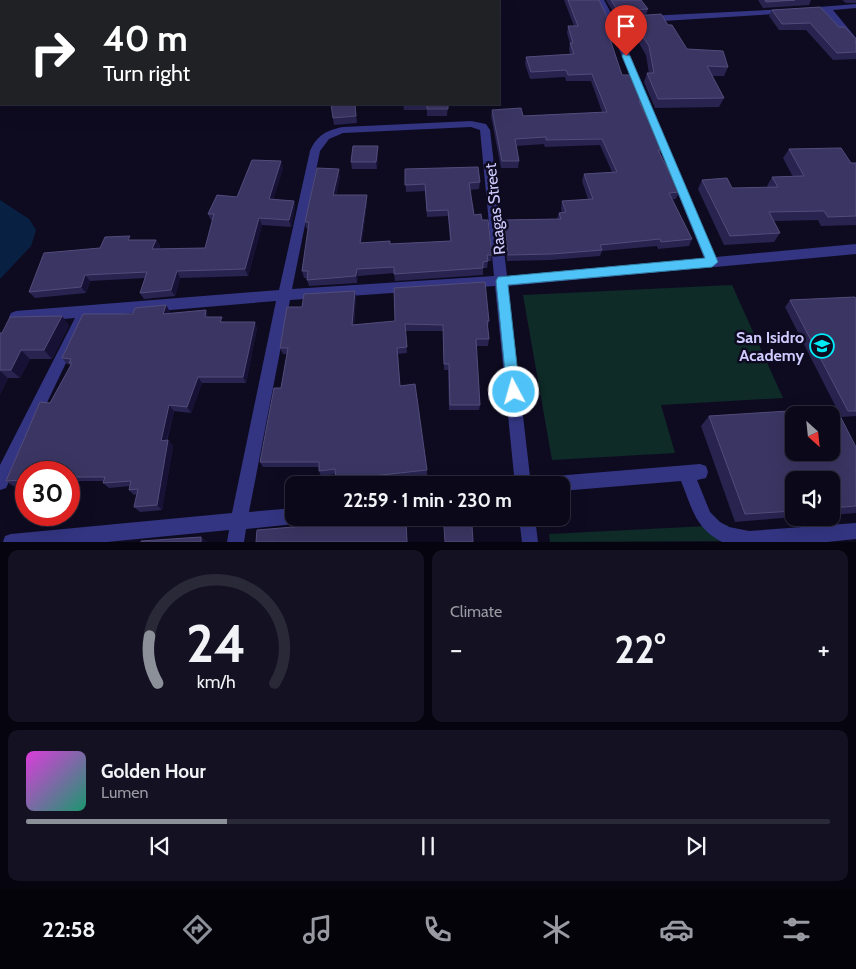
<!DOCTYPE html>
<meta charset="utf-8">
<style>
:root{--surface:#0a0819;--page:#131122;--text:#f1f3f6;--muted:#999aa2;--line:#2a2938;--accent:#8c9099}
body{margin:0;font-family:Cabin,sans-serif;background:var(--page);color:var(--text);height:100vh;display:flex;flex-direction:column;font-size:19px;white-space:nowrap}
*{box-sizing:border-box;margin:0}
p{font-size:16px;color:var(--muted)}
.icon{flex:none;width:28px;height:28px;fill:none;stroke:currentColor;stroke-width:2;stroke-linecap:round;stroke-linejoin:round}
.map{position:relative;height:542px;overflow:hidden}
.side{display:flex;flex-direction:column;gap:8px;padding:8px;background:#06040e;flex:1}
.side>*{flex:none}
.banner{position:absolute;left:0px;top:0px;width:500px;height:105px;box-shadow:0 5px 20px #0002,0 0 0 1px var(--line);background:#202124;color:#fff;overflow:hidden}
.needle{width:32px;rotate:153deg}
.fabs{position:absolute;left:785px;top:406px;display:grid;gap:10px}
.fabs a{display:grid;place-items:center;width:55px;height:55px;border-radius:10px;background:var(--surface);box-shadow:0 5px 20px #0002,0 0 0 1px var(--line);font-size:25px}
.speed{position:absolute;left:15px;top:461px;display:flex;gap:10px;font-size:25px;font-weight:700;text-align:center}
.speed>*{display:grid;place-content:center;width:65px;height:65px;border-radius:50%;background:var(--surface);box-shadow:0 5px 20px #0002,0 0 0 1px var(--line);line-height:1}
.speed .limit{border:8px solid #d22;background:#fff;color:#111}
.pin{position:absolute;display:grid;place-items:center;width:42px;height:42px;color:#fff;margin:-51px -21px;border-radius:50% 50% 50% 0;rotate:-45deg;box-shadow:0 0 5px #0007}
.pin .icon{rotate:45deg}
.me{position:absolute;width:55px;margin:-28px;rotate:354deg;stroke-linejoin:round;filter:drop-shadow(0 0 4px #0008)}
.turn{display:flex;align-items:center;gap:18px;height:105px;padding:0 20px;font-size:22px}
.turn .icon{width:65px;height:65px;stroke-width:2.5}
.turn b{display:block;font-size:35px;line-height:42px}
.big{font-size:38px;font-weight:700;line-height:1.1}
.side .widget{flex:1;display:flex;flex-direction:column;justify-content:center;gap:8px;min-width:0;padding:0 18px;border-radius:10px;background:var(--page)}
.side .dial{align-items:center;gap:0}
.dial svg{height:130px;overflow:visible;fill:none;stroke:var(--line);stroke-width:7;stroke-linecap:round;text-anchor:middle}
.dial text{fill:var(--text);stroke:none}
.song{display:flex;align-items:center;gap:15px}
.cover{width:60px;height:60px;border-radius:8px;background:linear-gradient(135deg,hsl(300 70% 55%),hsl(160 70% 35%))}
.played{height:5px;border-radius:2px;background:linear-gradient(90deg,var(--accent) 25%,var(--line) 25%)}
.keys{display:flex;justify-content:space-around;direction:ltr}
.heat{display:flex;justify-content:space-between;align-items:center;font-size:28px;direction:ltr}
.side .tiles{flex:1;display:grid;gap:8px;grid-template-columns:1fr 1fr}
.widget:last-child{grid-column:span 2}
.trip{position:absolute;left:285px;top:476px;width:285px;height:50px;border-radius:10px;background:var(--surface);box-shadow:0 5px 20px #0002,0 0 0 1px var(--line);font-weight:700;line-height:50px;text-align:center}
.tabs{display:flex;height:80px;justify-content:space-around;align-items:center;background:#04030a;color:var(--muted)}
.tabs .icon{width:35px;height:35px}
.tabs .selected{color:var(--accent)}
.tabs b{font-size:22px;color:var(--text)}
.map>svg:first-child{display:block}
.green{fill:#0e2b28}
.water{fill:#082143}
.lines{fill:none;stroke-linecap:round;stroke-linejoin:round}
.minor{fill:#333582;fill-rule:evenodd}
.wall{fill:#292350}
.shaded-wall{fill:#171235}
.building{fill:#3b3563;stroke:#524c7b;fill-rule:evenodd}
.route{fill:#4fc3f7;stroke:#337fa1}
.labels{text-anchor:middle;dominant-baseline:central;stroke-width:5;stroke-linejoin:round;paint-order:stroke}
.street-label{font-size:16px;fill:#cecbff;stroke:#0e0b21}
.poi-label{font-size:16px;font-weight:bold;fill:#cecbff;stroke:#0e0b21;text-anchor:end}
</style>
<div class="map">
<svg width="856" height="542" viewBox="0 0 856 542">
<rect width="100%" height="100%" fill="#0e0b21"/>
<path class="green" d="M732 285 783 398 661 405 675 453 552 460 523 295Z
M728 525 734 541 550 542 549 534Z"/>
<path class="water" d="M0 200 29 219 36 230 31 246 0 279Z"/>
<g class="lines">
<path class="minor" d="M596 0H604L616 22 716 257 856 244V254L508 286 531 485H515L495 286 290 300 249 512 294 508V518H302L300 522 294 524 246 529 244 542H227L229 530 107 542H3L5 536 11 534 232 513 276 301 88 317 6 488 0 490V465L75 318 16 323 11 321 9 317 11 313 16 311 279 290 310 151C317 135 327 130 343 127L471 121 486 124 490 130 507 276 704 258 608 22ZM471 127 480 130 494 276 292 289 320 151 329 139 343 133Z
M856 4V8L833 10 856 38V46L853 45 824 11 807 12 803 10 807 8Z
M787 9H790V13L647 22 643 19 647 16Z
M700 464 706 466 708 472 706 478 697 480 710 512 720 522 729 527 749 531 856 523V539L827 542H722C695 528 692 508 681 481L561 491V485H535L537 479 543 477Z
M519 518H535L538 542H522Z"/>
</g>
<path class="wall" d="M564 0H599L616 36 614 43H611L622 75 643 101 641 107 662 150 660 154 679 192 676 199H672L692 239 689 246 658 249 657 246 602 251 600 256 550 260 507 261 503 227 504 220 557 219 559 213H562L561 208 562 201 588 199 582 181 584 174 612 172 600 145 545 147 544 144 516 146 519 161 518 168H501L491 116 492 110 523 116 602 112 591 81H566L565 77 530 79 525 64 526 57 570 54 569 49 570 44 567 33 568 26H574Z
M606 0H641L648 9 646 15 616 17Z
M758 0H811L809 5 763 8Z
M842 0H856V3H846Z
M772 10 839 27 856 39V59L833 60 806 30H779L769 16Z
M622 17 668 25 687 49 728 67 724 76H712L724 98 719 107 655 108 644 82 647 73H649L646 55 639 43H627L620 26Z
M331 104H355L357 123 334 125Z
M403 104H448L447 116H427V110H404Z
M789 149 851 163H856V225L821 226 818 220 774 221 780 233 774 242 724 245 698 189 702 180 732 188H768L767 186 772 177H793L783 158Z
M378 153 377 169H352L351 162Z
M283 168 273 200 294 201 295 208 291 227 262 225 248 276 180 278 175 296 144 299 140 293 145 278 90 281 86 293 35 298 29 292 100 248 132 240H156L160 246 159 249 205 248 213 220H211L208 214Z
M405 169 480 182 479 189 470 190 474 215 482 220 492 255 491 261H488L487 268H483V275L395 281 394 273 358 276 357 283 309 286 307 280V278H304L302 271 308 229 306 228 305 222 340 176 336 195H367V202L362 242 390 244 450 241 448 216 427 217 425 191 406 192Z
M356 297 354 325 489 321 488 327 489 339 488 346H476L480 405 479 410H449L448 370H444L443 331H405L407 353 398 354 400 386 427 470V475L338 485 336 480V474L321 476 319 471V467H263L260 462 281 388 287 354H283L280 348 302 307Z
M856 299V416L841 417 785 307 790 300Z
M166 305 170 312 169 314 209 317 224 322 257 328 246 383H202L191 413 174 411 167 441 168 440 173 446 162 510 140 512 134 507 137 494 134 495 129 490 130 486 109 488 103 483 104 481H69V472H26V485L13 486 6 481 71 365 67 364 62 358 133 314Z
M69 325 52 359H30L20 378H8L0 394V333Z
M709 416 856 447V513L831 515V480H794V517L735 522 701 426Z"/>
<path class="shaded-wall" d="M378 146V153L377 169 376 162Z
M281 161 283 168 271 206 269 199Z
M339 169 340 176 334 202 333 195Z
M367 195V202L361 249 360 243Z
M294 201 295 208 291 227 289 220Z
M259 218 262 225 248 276 245 269Z
M156 240 160 246 156 256 152 249Z
M357 269 358 276 357 283 356 276Z
M177 271 180 278 175 296 171 290Z
M85 275 90 281 86 293 81 287Z
M355 291 356 297 353 331 352 325Z
M166 305 170 312 167 321 163 314Z
M206 310 209 317H205Z
M62 316 69 325 52 359 44 350Z
M255 322 257 328 246 383 243 377Z
M21 350 30 359 20 378 11 370Z
M0 371 8 378 0 394Z
M198 377 202 383 191 413 187 407Z
M169 405 174 411 165 446 161 441Z
M168 440 173 446 162 510 157 505Z
M201 537 207 542H201Z"/>
<path class="building" d="M568 0H599L616 36H609L622 75H632L643 101H639L662 150H658L679 192 669 193 692 239 661 242 660 239 600 245 602 250 552 254 508 255 504 220 561 219 559 213 566 212 562 201 593 199 584 174 617 172 602 139 546 140V137L515 139 519 161H502L492 110 521 108 523 116 607 112 592 74 568 75 566 70 531 72 526 57 574 54 570 43H573L568 26H578Z
M611 0H641L648 9 618 11Z
M765 0H795L766 2Z
M820 7 839 27H845L856 39V42H855L856 43V52L837 53 810 23 782 24 772 10Z
M661 14 668 25H672L687 49 723 51 728 67 707 66 724 98 658 99 647 73H654L649 46 641 34H630L622 17Z
M331 104H355L356 116 333 118Z
M427 104H448V109H427Z
M353 146H378L376 162H351Z
M841 148 851 163H856V216L828 217 824 211 769 212 780 233 730 236 702 180 727 178 732 188 778 187 772 177 804 176 789 149Z
M252 160 281 161 269 199 294 201 289 220 259 218 245 269 177 271 171 290 140 293 147 272 85 275 81 287 29 292 44 253 100 248 105 237 130 236 128 240H156L152 249 205 248 214 214H208L217 195 237 197Z
M478 167 480 182 469 183 474 215 481 214 482 220H488L492 255H487L488 261 483 262V268L394 274V267L357 269 356 276 307 280 308 271H302L309 222H305L317 168 339 169 333 195H367L360 243 390 241V244L451 241 448 210 427 211 425 184 405 185V169Z
M485 282 489 321H487L489 339H476L480 405H450L449 364H444L443 325 405 324 407 347 397 348 400 386 415 384 427 470 336 480 335 469 319 471V462H260L274 388H281L288 348H280L287 307H302L304 294 355 291 352 325 395 321 394 288Z
M855 297 856 299V411H848L790 300Z
M166 305 163 314 206 310 205 317H222L220 322H255L243 377H198L187 407 169 405 161 441 168 440 157 505 134 507 138 489 129 490 131 481 103 483 105 477H69V472H26V480L6 481 40 402 50 403 72 363H69L71 359 62 358 83 314H133L135 308Z
M62 316 44 350H21L11 370H0V333H2L10 317Z
M836 408 856 447V506L831 508V480H794V511L745 514 709 416ZM794 415H831V452H794Z
M402 518H406L407 542H256L257 530Z
M472 525 473 542H445L444 526Z
M201 537V542H141V541Z"/>
<path class="route" d="M623 54 630 56 718 262 712 267 508 285 520 392 518 396 514 398 509 396 507 392 496 281 498 277 705 258 622 56Z"/>
<defs>
<g id="school-ring" transform="scale(1.25)"><circle r="9.5" fill="#0e0b21" stroke="#00eaf6" stroke-width="1.5"/><path d="M0-5L7-2L0 1L-7-2ZM-4 1L0 2.5L4 1V4Q0 6-4 4Z" fill="#00eaf6"/></g>
</defs>
<g fill-rule="evenodd">
<use href="#school-ring" x="822" y="346"/>
</g>
<g class="labels">
<g class="street-label">
<text transform="translate(495 209) rotate(-96)">Raagas Street</text>
</g>
<g class="poi-label">
<text x="804" y="337">San Isidro<tspan x="804" dy="18">Academy</tspan></text>
</g>
</g>
</svg>
<div class="fabs">
<a><svg class="needle" viewBox="-14 -14 28 28"><path d="M0-13l5 13h-10z" fill="#e53935"/><path d="M0 13l5-13h-10z" fill="#999aa2"/></svg></a>
<a><svg class="icon" aria-label="sound" viewBox="0 0 24 24"><path d="M4 9h4l5-4v14l-5-4H4zM17 9q2 3 0 6"/></svg></a>
</div>
<div class="speed"><div class="limit">30</div></div>
<div class="pin" style="left:626px;top:56px;background:#d93025"><svg class="icon" aria-label="arrive" viewBox="0 0 24 24"><path d="M6 21V4h12l-3 4 3 4H6"/></svg></div>
<svg class="me" style="left:514px;top:392px" viewBox="-20 -20 40 40"><circle r="17" fill="#4fc3f7" stroke="#fff" stroke-width="3"/><path d="M0-11L8 9 0 5-8 9z" fill="#fff"/></svg>
<div class="trip">22:59 · 1 min · 230 m</div>
<div class="banner">
<div class="turn"><svg class="icon" aria-label="right" viewBox="0 0 24 24"><path d="M7 20v-9h11M14 6l5 5-5 5"/></svg><div><b>40 m</b>Turn right</div></div>
</div>
</div>
<section class="side">
<div class="tiles">
<div class="widget dial"><svg viewBox="0 0 100 80">
<path d="M14 69A42 42 0 1 1 86 69"/>
<path d="M14 69A42 42 0 0 1 9 40" stroke="#8c9099"/>
<text x="50" y="56" font-size="32" font-weight="700">24</text>
<text x="50" y="72" font-size="11">km/h</text>
</svg></div>
<div class="widget"><p>Climate</p>
<div class="heat"><a>−</a><b class="big">22°</b><a>+</a></div>
</div>
<div class="widget">
<div class="song"><i class="cover"></i><div><b>Golden Hour</b><p>Lumen</p></div></div>
<div class="played"></div>
<div class="keys"><svg class="icon" aria-label="previous" viewBox="0 0 24 24"><path d="M18 5L8 12l10 7zM5 5v14"/></svg><svg class="icon" aria-label="pause" viewBox="0 0 24 24"><path d="M8 5v14M16 5v14"/></svg><svg class="icon" aria-label="next" viewBox="0 0 24 24"><path d="M6 5l10 7-10 7zM19 5v14"/></svg></div>
</div>
</div>
</section>
<nav class="tabs">
<b>22:58</b>
<svg class="icon selected" aria-label="directions" viewBox="0 0 24 24"><path d="M12 3l9 9-9 9-9-9zM9 14v-3h6M13 9l2 2-2 2"/></svg>
<svg class="icon" aria-label="music" viewBox="0 0 24 24"><path d="M9 18V5l10-2v13"/><circle cx="6" cy="18" r="3"/><circle cx="16" cy="16" r="3"/></svg>
<svg class="icon" aria-label="phone" viewBox="0 0 24 24"><path d="M5 4h4l2 5-3 2q2 4 5 5l2-3 5 2v4C11 20 4 13 5 4z"/></svg>
<svg class="icon" aria-label="climate" viewBox="0 0 24 24"><path d="M12 3v18M4 7l16 10M4 17L20 7"/></svg>
<svg class="icon" aria-label="car" viewBox="0 0 24 24"><path d="M5 17H2v-5l4-1 3-4h7l3 4 3 1v5h-3M9 17h6M6 11h13"/><circle cx="7" cy="17" r="2"/><circle cx="17" cy="17" r="2"/></svg>
<svg class="icon" aria-label="filters" viewBox="0 0 24 24"><path d="M4 7h16M4 17h16"/><circle cx="9" cy="7" r="2"/><circle cx="15" cy="17" r="2"/></svg>
</nav>
